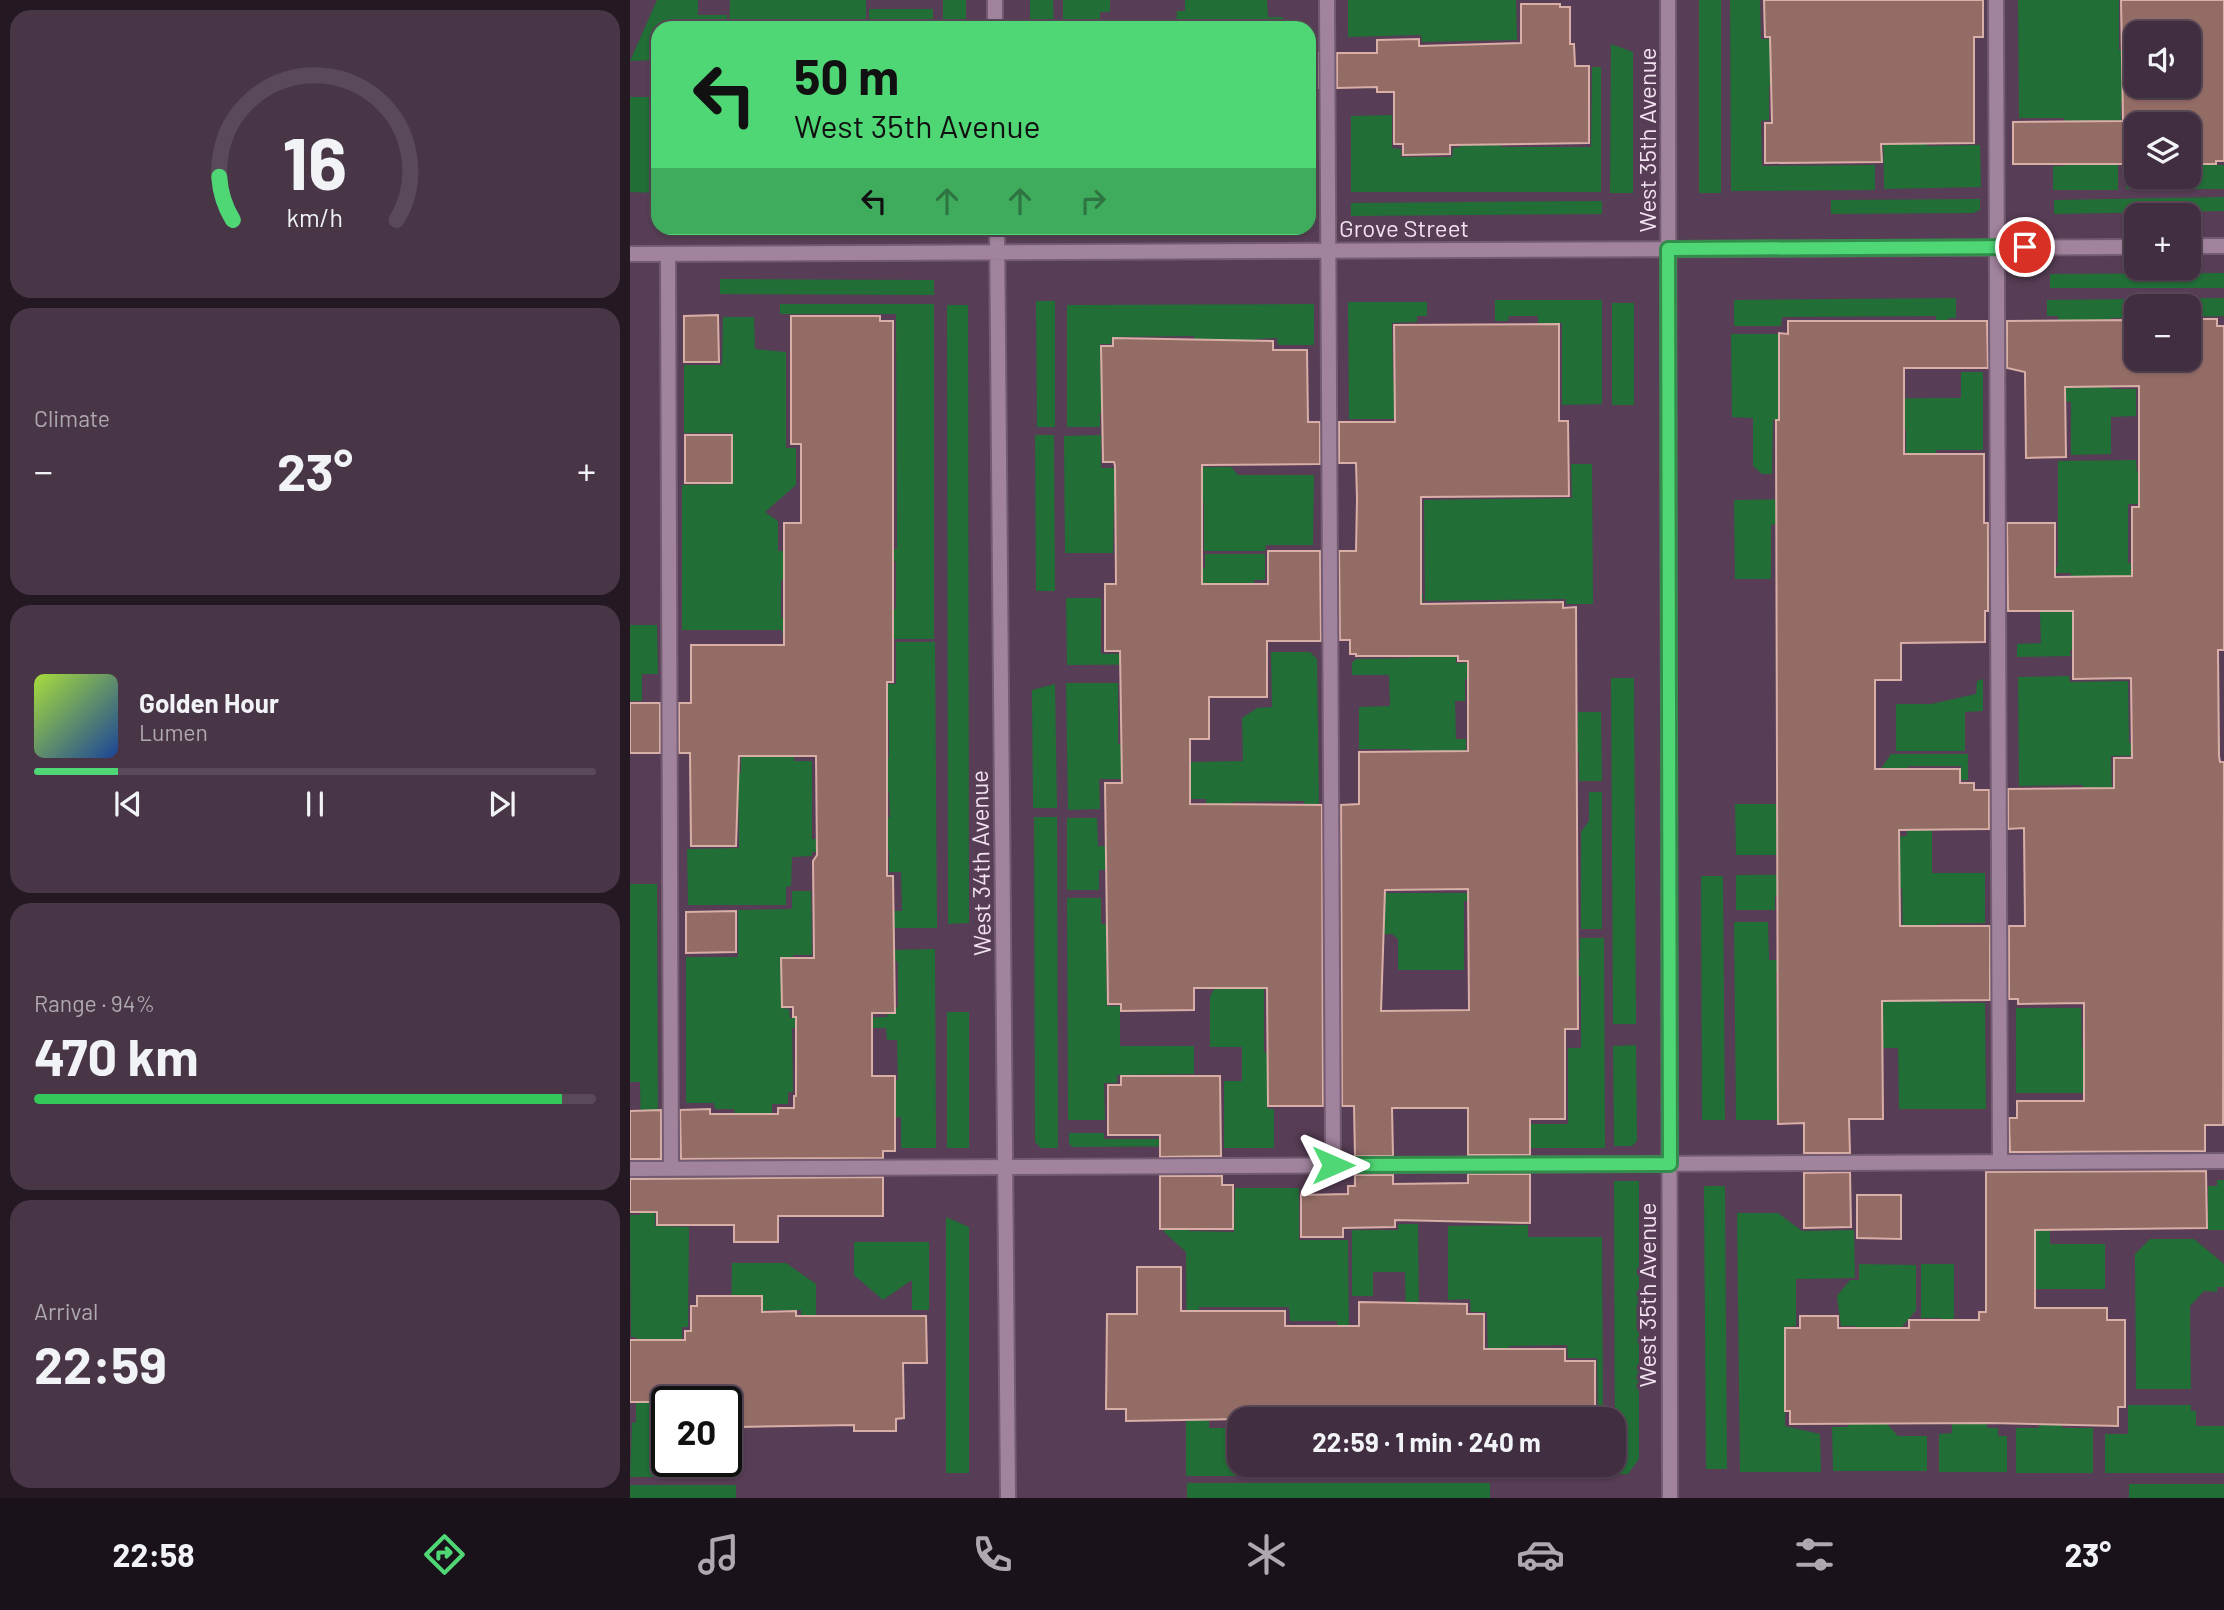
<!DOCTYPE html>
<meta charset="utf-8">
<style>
:root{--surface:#412e40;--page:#483647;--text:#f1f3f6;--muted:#aea8b1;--line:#5a4a59;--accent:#4fd675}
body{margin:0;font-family:Barlow,sans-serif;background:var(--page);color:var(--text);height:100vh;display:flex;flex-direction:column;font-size:26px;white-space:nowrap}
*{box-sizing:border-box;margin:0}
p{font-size:23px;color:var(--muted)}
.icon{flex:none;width:38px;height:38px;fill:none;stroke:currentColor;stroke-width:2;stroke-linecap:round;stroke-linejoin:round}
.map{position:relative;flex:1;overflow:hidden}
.details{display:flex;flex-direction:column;gap:10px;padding:10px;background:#241923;width:630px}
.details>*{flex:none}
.banner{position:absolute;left:21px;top:21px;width:665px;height:214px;border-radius:21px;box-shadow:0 2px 5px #0004,0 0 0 2px var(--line);background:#4fd675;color:#111;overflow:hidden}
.tools{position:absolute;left:1494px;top:21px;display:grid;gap:14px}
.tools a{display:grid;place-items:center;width:77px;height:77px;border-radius:14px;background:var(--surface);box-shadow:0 2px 5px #0004,0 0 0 2px var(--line);font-size:35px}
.speed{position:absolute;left:21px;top:1386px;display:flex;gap:14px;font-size:35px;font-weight:700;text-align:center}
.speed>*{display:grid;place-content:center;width:91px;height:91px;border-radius:50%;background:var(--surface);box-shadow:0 2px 5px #0004,0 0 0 2px var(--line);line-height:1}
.speed .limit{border:4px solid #111;border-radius:10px;background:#fff;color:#111}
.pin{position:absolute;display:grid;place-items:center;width:60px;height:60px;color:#fff;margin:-30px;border:4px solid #fff;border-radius:50%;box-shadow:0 2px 7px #0007}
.me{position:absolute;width:77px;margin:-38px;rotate:90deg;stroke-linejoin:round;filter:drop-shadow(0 0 5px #0008)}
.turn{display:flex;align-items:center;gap:24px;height:147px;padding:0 28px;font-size:32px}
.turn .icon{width:91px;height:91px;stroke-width:2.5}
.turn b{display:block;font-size:49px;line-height:60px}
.lanes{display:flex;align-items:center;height:66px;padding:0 28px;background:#0003;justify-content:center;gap:35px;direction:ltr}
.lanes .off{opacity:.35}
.big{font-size:52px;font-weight:700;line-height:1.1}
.details .widget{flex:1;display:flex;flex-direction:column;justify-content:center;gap:10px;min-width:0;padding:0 24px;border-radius:21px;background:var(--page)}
.details .dial{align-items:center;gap:0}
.dial svg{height:182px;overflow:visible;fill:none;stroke:var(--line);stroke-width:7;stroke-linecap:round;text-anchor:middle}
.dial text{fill:var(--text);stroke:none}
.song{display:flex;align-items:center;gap:21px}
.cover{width:84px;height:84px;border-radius:10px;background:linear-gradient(135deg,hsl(80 70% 55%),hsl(220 70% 35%))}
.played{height:7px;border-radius:4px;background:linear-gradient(90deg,var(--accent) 15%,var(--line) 15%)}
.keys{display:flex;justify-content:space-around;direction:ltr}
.heat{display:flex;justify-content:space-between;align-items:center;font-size:38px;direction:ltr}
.charge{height:10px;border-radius:5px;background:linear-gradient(90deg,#34c759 94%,var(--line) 0)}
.trip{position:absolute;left:597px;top:1407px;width:399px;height:70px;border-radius:21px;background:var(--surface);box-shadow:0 2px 5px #0004,0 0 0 2px var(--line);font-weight:700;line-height:70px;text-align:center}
.tab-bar{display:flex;height:112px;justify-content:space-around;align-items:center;background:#1a121a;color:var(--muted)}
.tab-bar .icon{width:49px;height:49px}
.tab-bar .selected{color:var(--accent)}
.tab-bar b{font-size:32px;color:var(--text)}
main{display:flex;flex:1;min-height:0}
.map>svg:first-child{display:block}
.green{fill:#216e37}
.building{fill:#946c66;stroke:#d9aea6;stroke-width:2;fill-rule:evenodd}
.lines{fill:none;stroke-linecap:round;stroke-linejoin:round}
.service-casing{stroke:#735c71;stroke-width:18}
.minor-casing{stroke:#735c71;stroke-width:18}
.service{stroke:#a1839e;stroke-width:14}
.minor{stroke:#a1839e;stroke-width:14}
.route-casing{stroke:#338b4c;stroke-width:18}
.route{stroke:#4fd675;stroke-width:12}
.labels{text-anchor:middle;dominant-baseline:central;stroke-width:7;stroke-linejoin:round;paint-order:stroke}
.street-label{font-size:24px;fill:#f2e2f0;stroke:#573d55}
</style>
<main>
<section class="details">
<div class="widget dial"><svg viewBox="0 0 100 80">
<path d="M14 69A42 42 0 1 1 86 69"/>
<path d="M14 69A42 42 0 0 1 8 50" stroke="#4fd675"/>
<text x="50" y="56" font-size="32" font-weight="700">16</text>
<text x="50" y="72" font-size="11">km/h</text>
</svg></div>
<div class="widget"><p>Climate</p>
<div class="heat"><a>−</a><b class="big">23°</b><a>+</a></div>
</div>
<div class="widget">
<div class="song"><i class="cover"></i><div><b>Golden Hour</b><p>Lumen</p></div></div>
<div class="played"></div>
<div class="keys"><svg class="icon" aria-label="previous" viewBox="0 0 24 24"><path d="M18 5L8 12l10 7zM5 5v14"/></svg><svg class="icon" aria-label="pause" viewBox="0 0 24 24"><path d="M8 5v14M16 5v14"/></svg><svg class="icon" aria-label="next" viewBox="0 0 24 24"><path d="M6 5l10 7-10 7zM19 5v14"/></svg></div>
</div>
<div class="widget"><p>Range · 94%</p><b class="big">470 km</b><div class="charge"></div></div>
<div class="widget"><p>Arrival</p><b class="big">22:59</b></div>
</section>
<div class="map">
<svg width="1594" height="1498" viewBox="0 0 1594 1498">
<rect width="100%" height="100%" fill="#573d55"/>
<path class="green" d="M27 0H68V15H97V28H28V60L0 61Z
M100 0H236V28H99Z
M313 0H336V28H313Z
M400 0H423L424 28H400Z
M433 0H480V12H470V28H433Z
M555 0H637L638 17H653V28H546L547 11H555Z
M718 0H886L887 40 792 42 791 35 718 37Z
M1069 0H1091V193H1069Z
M1100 0H1130L1131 39H1171L1172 85 1139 86V120L1131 121 1132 166 1245 165V190L1101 191Z
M1388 0H1489V50H1507V86H1559L1580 101H1491V125H1435L1434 118H1389Z
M239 9H303V28H239Z
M831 44H871V147H961L962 67H971V192H721V116L762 115V148L771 149V157H822L823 148 831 147Z
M981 44 1003 52V193H980Z
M1297 85V146L1350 145 1351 187 1254 189 1253 116Z
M679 92H684V188L679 189Z
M0 97H28V193L0 192Z
M1434 137H1488V190H1423V166H1435Z
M1559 165H1594V189H1496V166H1507V177H1559Z
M1594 197V211L1424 214V200Z
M1350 199V210L1343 213 1201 214V200Z
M972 201V214L721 216V203Z
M1594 273V288H1420V274Z
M90 279 304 280V295L90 294Z
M1326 298V318H1318V350L1307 339 1306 316 1152 317 1151 326H1104V300Z
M1594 298V316L1559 317V306H1507V318H1481V389H1506V416L1481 417V454L1441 455V402L1430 401 1428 316H1417V300Z
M865 300H972V404L932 405V323H908V316H879L878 321H865Z
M406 301H425V427H407Z
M718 302H797V316H787V322L762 323 763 381H847L848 403H930V419H719Z
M982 303H1004V405H982Z
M150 304H304V639H250V610L266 609V561L254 560V549H267L266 314H150Z
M684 304V345H648L647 338 626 339V405L564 348V336L482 337 481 344H470L471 392H483L481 412 470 413V427H437V305Z
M317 305H338L339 923 318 924Z
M93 317H124L125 349 156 352V448H166V485L135 512 148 521V551H166V580H151V618H245L165 637H153L152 630H52V485L103 484V433H54V365H92Z
M1101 334H1148V370H1158V399L1331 398V372H1353V450H1306V455H1276V429H1266L1265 419 1143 420 1142 474H1132L1123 466V418L1102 417Z
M405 435H424L425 591H406Z
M471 435V468L601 467 608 475H684L683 545H636L635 551H574V503H484L483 553H435L434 436Z
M1506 460 1507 472H1583L1548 503 1498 504V563H1586L1498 649 1440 650 1441 656 1387 657V644L1411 643 1410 612 1442 611 1441 573H1390V567H1428V461Z
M941 464H962L963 604H936V599L795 601 794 500 942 498Z
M1306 497 1141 525V579H1105L1104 500Z
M575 554H635V580H624V652L573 663V582H527V568H575Z
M780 594H793V603H826V663H853L845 679H835V701H825L826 739H836V754L781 799V749H729V707L760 706 759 675H722V663L726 659 780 658Z
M436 598H471V654L570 653V664L437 665Z
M0 625H27L28 674H12V701H0Z
M266 642H305L307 928H258V911H272L271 872H259V850H252L251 818 260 817 259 792H249V758H259V720H249L251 684H266Z
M641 652H680L687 659 689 806 674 807V801L603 802V848H577L576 799H554L512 763 613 761 612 718 627 708 642 707Z
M1439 676 1440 682 1498 681 1499 743 1590 742V755L1481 756 1482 794 1454 826 1453 785 1389 786 1388 677Z
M981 678H1004L1006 1024H983Z
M1353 679V711L1335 712V751H1266V704H1301L1346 694 1347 681Z
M436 683H488V744H508L509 779H469L470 809 438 810Z
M425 684 427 808H403L402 690Z
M948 712H971L972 781H949V752H840L948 734Z
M111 731 164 736V761H182V839H246V851L182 852V856L162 857 161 886 156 887V905H58L57 849 109 848 108 781 62 780V774L111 773Z
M1261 754H1338V780H1331V766H1278V779L1251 769Z
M959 792H972V929H951V832L959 821Z
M1277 803H1302V873H1355V923L1308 924 1295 940H1273L1272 888 1160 889 1159 895 1145 896V910H1106V875L1263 874V837L1277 836Z
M1105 804H1147V855H1106Z
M404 817H427L428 1148H411L405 1142Z
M437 818H467L468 846H495V870H469V890H437Z
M1071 876H1093L1095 1120H1072Z
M0 884H27L28 1133H11L10 1082H0Z
M162 891H181L182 955H163V971H151V1008L159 1009 160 1018H201V1027L162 1028 163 1092H158V1104H142V1114H105L104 1109H85L84 1103H56V957H108V910L162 909Z
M728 893H857V901H834V970H768V939L762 934 720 935Z
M437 898H471V924H488V960L476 961 477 1006H490V1046H564V1074L487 1075V1083H474L475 1120H438Z
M1104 922H1138L1139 960 1242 959V971L1146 972 1147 1120H1106Z
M950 938H974L975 1148H838V1124H938V1048H951V976L860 975 950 959Z
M305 949 306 1148H271V1117H255L258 1081 268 1080 267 1040H257L256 1028H205V1018L257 1017 258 1008 268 1007V961H255V950Z
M1250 970H1309V1003H1355L1356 1109H1269L1268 1048H1150Z
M589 981H634V1052L638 1053V1109H644V1148H594V1081H612V1047H580V996Z
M1386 1008H1451L1452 1048H1488L1463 1093H1386Z
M317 1012H339V1148H317Z
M1006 1045 1007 1141 1002 1146H984L983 1046Z
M439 1133H474V1139H589V1146L443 1147 439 1144Z
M1587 1180H1594V1230H1578V1186H1587Z
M10 1181H25V1226L59 1227 58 1327H52V1340H7L6 1337H1L0 1215H10Z
M984 1181H1009V1459L998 1474H985Z
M1404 1185H1420V1244H1475V1289H1383Z
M558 1186 559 1231 604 1232 605 1188H669V1240H718L719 1338H708L707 1321H660L659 1307H569V1370L557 1405 556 1252 534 1232V1214Z
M1074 1186H1095L1097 1469H1076Z
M1107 1213H1148L1172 1231 1224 1230 1225 1278 1166 1279V1326L1155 1327V1426L1190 1434 1191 1472H1110Z
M316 1217 339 1227V1473H316Z
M768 1224H788L789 1320H776L775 1272H743V1296H722V1230H768Z
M898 1225V1237H972L973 1419H968L967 1358H938L937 1345 879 1346 878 1365H858L857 1312H841L840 1299 818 1300V1226Z
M1520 1239H1564L1594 1264V1287H1587V1292L1574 1291 1560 1306 1561 1389H1506L1505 1254Z
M224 1242H299V1310H282V1280L253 1300 224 1275Z
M102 1263H156L186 1284V1316H171V1310H136L135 1321H101Z
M1229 1264 1286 1265V1310L1258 1344V1425L1268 1436H1297V1471H1203L1202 1427H1218V1414L1227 1413 1226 1326H1211L1207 1296 1220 1280H1229Z
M1291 1264H1324V1334H1311V1318H1291Z
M6 1344H36L37 1461H96V1442H106V1477H0L2 1423 6 1422Z
M1322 1374 1357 1412V1428H1368V1436H1377V1472H1309V1434L1322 1433Z
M1498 1405H1561V1411H1566V1426H1594V1473H1475V1434H1498Z
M556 1409H579V1428H605L609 1433V1465H613V1476H556Z
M1409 1411H1432V1428H1463V1473H1386V1428H1409Z
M624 1465H695V1476L624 1475Z
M702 1465H973V1472L703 1474Z
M557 1483H860V1498H557Z
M1499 1484H1594V1498H1499Z
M0 1485H106V1498H0Z"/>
<path class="building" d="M1134 0H1353V37H1344V143L1251 144 1252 162 1135 163V123H1142L1140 37H1135Z
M1491 0H1594V161H1586V164H1559V124H1507V164H1383V122L1493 121ZM1507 33H1559V86H1507Z
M891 4H930V7H940V44H944L945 66H959V143L820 145V154L773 155V144H764V92H747V87L707 88V53H747V40L789 39V46L891 43Z
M679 53H688V88H679Z
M88 315 89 362H54V316Z
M161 316H250V321H263V682H257V876H263L265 1013H242V1076H265V1151H253V1158L51 1159 50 1110 80 1109V1114H148V1108H164V1096H166V1017H163V1007H152L151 958H184L183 861 187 855 186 756H109L106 846H61L60 753H49V703H61V645H154V523H171V444H161Z
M1559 319H1587V326H1594V650H1588L1589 756 1590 762H1594L1593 1125H1575V1151L1380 1152 1379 1118H1387V1101H1454V1003L1388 1004V999H1379V926H1395L1394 828 1378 829V789L1484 788V758H1502L1501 678 1443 679V611H1378L1377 523H1425V577L1502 576V507H1509V386L1435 387 1436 457 1396 458 1395 372 1377 368V321L1507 320V359H1559Z
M1158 321H1357L1358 368H1274V454H1354V523H1358V611H1355V642L1271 643V680H1245V769H1330V783H1344V790H1359V829L1269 830 1270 926H1360V1000L1252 1001 1253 1119H1219L1220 1153H1174V1123L1148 1124 1146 420H1149V333L1158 334Z
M929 324V421H938L939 496 791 497V604L933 602V608L946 607 948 1029H935V1119H900V1155H838V1108H762L763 1156H725L724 1106H712L711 805 729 804V752L838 751V661H828V656H726V654H720V640H710L709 551H726L727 499 726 463H709V422H765L764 325ZM838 889 839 1010 751 1011 755 890Z
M483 338 643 341V350H677L678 422H690V464L572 465V584H638V551H690L691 641H637V697H579V739H560V804L692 805 693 1106H638L637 988H564V1010L491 1011V1004H478L475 783H492L490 651H475V584H486L485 466 484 462H473L471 346H483Z
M55 435H102V483H55Z
M0 703H30V753H0Z
M106 911V952L56 953V912Z
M491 1076H590L591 1156 530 1157V1135H478V1085H491Z
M31 1110V1159H0V1111Z
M1576 1171 1577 1228 1405 1230V1308H1477V1320H1495V1407H1488V1426L1360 1423 1160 1424V1411H1155V1328H1170V1316H1208V1328H1279V1320H1349V1312H1356V1172Z
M1220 1172 1221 1227 1174 1228V1173Z
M838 1174H900V1223L765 1220V1227L713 1228V1237H671V1195L718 1194V1186H725V1175H763V1184L838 1183Z
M530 1176H592V1185H603V1229H530Z
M253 1177V1216H148V1242H104V1225H27V1212H0V1179Z
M1227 1195H1271V1239L1227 1238Z
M507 1267H551V1311H655V1326H729V1302L837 1304V1314H854V1349H935V1361H965V1419L776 1416 496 1421V1409H476L477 1314H507Z
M67 1296H132V1312L166 1311V1316H296L297 1363H273L274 1418 266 1419V1431H224V1425L110 1427V1419H96V1402H0V1340H55V1331H61V1306H67Z"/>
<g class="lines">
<g class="service-casing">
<path id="service" d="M697 0 703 1165
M1366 0 1370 1162
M38 254 41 1168
M0 1169 1594 1161"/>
</g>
<g class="minor-casing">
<path id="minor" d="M365 0V28
M1038 0 1040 1498
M367 228 378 1498
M1559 246H1594
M0 254 1507 247"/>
</g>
<use href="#service" class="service"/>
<use href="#minor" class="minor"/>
</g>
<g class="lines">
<g class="route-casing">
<path id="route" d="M703 1165 1040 1164 1038 249 1395 247"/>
</g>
<use href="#route" class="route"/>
</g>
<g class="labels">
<g class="street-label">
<text transform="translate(1016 140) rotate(-90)">West 35th Avenue</text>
<text x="774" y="227">Grove Street</text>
<text transform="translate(350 863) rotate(-91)">West 34th Avenue</text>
<text transform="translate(1016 1295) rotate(-90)">West 35th Avenue</text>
</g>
</g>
</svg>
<div class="tools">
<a><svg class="icon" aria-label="sound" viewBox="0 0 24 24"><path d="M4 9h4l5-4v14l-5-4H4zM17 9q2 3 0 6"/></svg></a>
<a><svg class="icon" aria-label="layers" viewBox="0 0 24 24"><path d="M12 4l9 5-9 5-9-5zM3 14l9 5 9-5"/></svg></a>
<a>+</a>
<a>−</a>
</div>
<div class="speed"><div class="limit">20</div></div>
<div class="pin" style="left:1395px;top:247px;background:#d93025"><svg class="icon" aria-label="arrive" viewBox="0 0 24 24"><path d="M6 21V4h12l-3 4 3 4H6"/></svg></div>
<svg class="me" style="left:703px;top:1165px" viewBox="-20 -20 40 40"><path d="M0-17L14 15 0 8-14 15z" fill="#4fd675" stroke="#fff" stroke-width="4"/></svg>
<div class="trip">22:59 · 1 min · 240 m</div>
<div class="banner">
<div class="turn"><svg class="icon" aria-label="left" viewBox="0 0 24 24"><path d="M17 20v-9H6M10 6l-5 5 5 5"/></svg><div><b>50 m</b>West 35th Avenue</div></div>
<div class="lanes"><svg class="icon" aria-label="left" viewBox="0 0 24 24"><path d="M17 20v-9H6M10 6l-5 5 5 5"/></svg><svg class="icon off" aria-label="ahead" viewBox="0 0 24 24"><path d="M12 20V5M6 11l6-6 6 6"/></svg><svg class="icon off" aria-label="ahead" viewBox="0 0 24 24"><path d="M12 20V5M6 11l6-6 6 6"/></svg><svg class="icon off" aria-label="right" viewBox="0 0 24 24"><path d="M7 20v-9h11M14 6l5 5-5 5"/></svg></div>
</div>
</div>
</main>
<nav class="tab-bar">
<b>22:58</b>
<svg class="icon selected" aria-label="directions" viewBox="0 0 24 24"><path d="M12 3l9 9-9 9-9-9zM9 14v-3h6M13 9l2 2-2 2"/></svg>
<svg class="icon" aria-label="music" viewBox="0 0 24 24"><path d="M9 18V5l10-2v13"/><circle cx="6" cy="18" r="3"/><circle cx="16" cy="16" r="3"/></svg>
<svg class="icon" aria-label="phone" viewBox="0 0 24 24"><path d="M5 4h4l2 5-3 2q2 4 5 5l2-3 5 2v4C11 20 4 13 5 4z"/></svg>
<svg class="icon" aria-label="climate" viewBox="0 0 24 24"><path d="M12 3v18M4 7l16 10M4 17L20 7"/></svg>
<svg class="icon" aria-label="car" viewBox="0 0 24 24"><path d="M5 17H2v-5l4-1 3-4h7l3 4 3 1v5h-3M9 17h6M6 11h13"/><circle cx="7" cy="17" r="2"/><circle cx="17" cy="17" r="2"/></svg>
<svg class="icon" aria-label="filters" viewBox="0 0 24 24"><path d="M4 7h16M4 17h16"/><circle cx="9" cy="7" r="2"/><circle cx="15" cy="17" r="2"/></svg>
<b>23°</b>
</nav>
